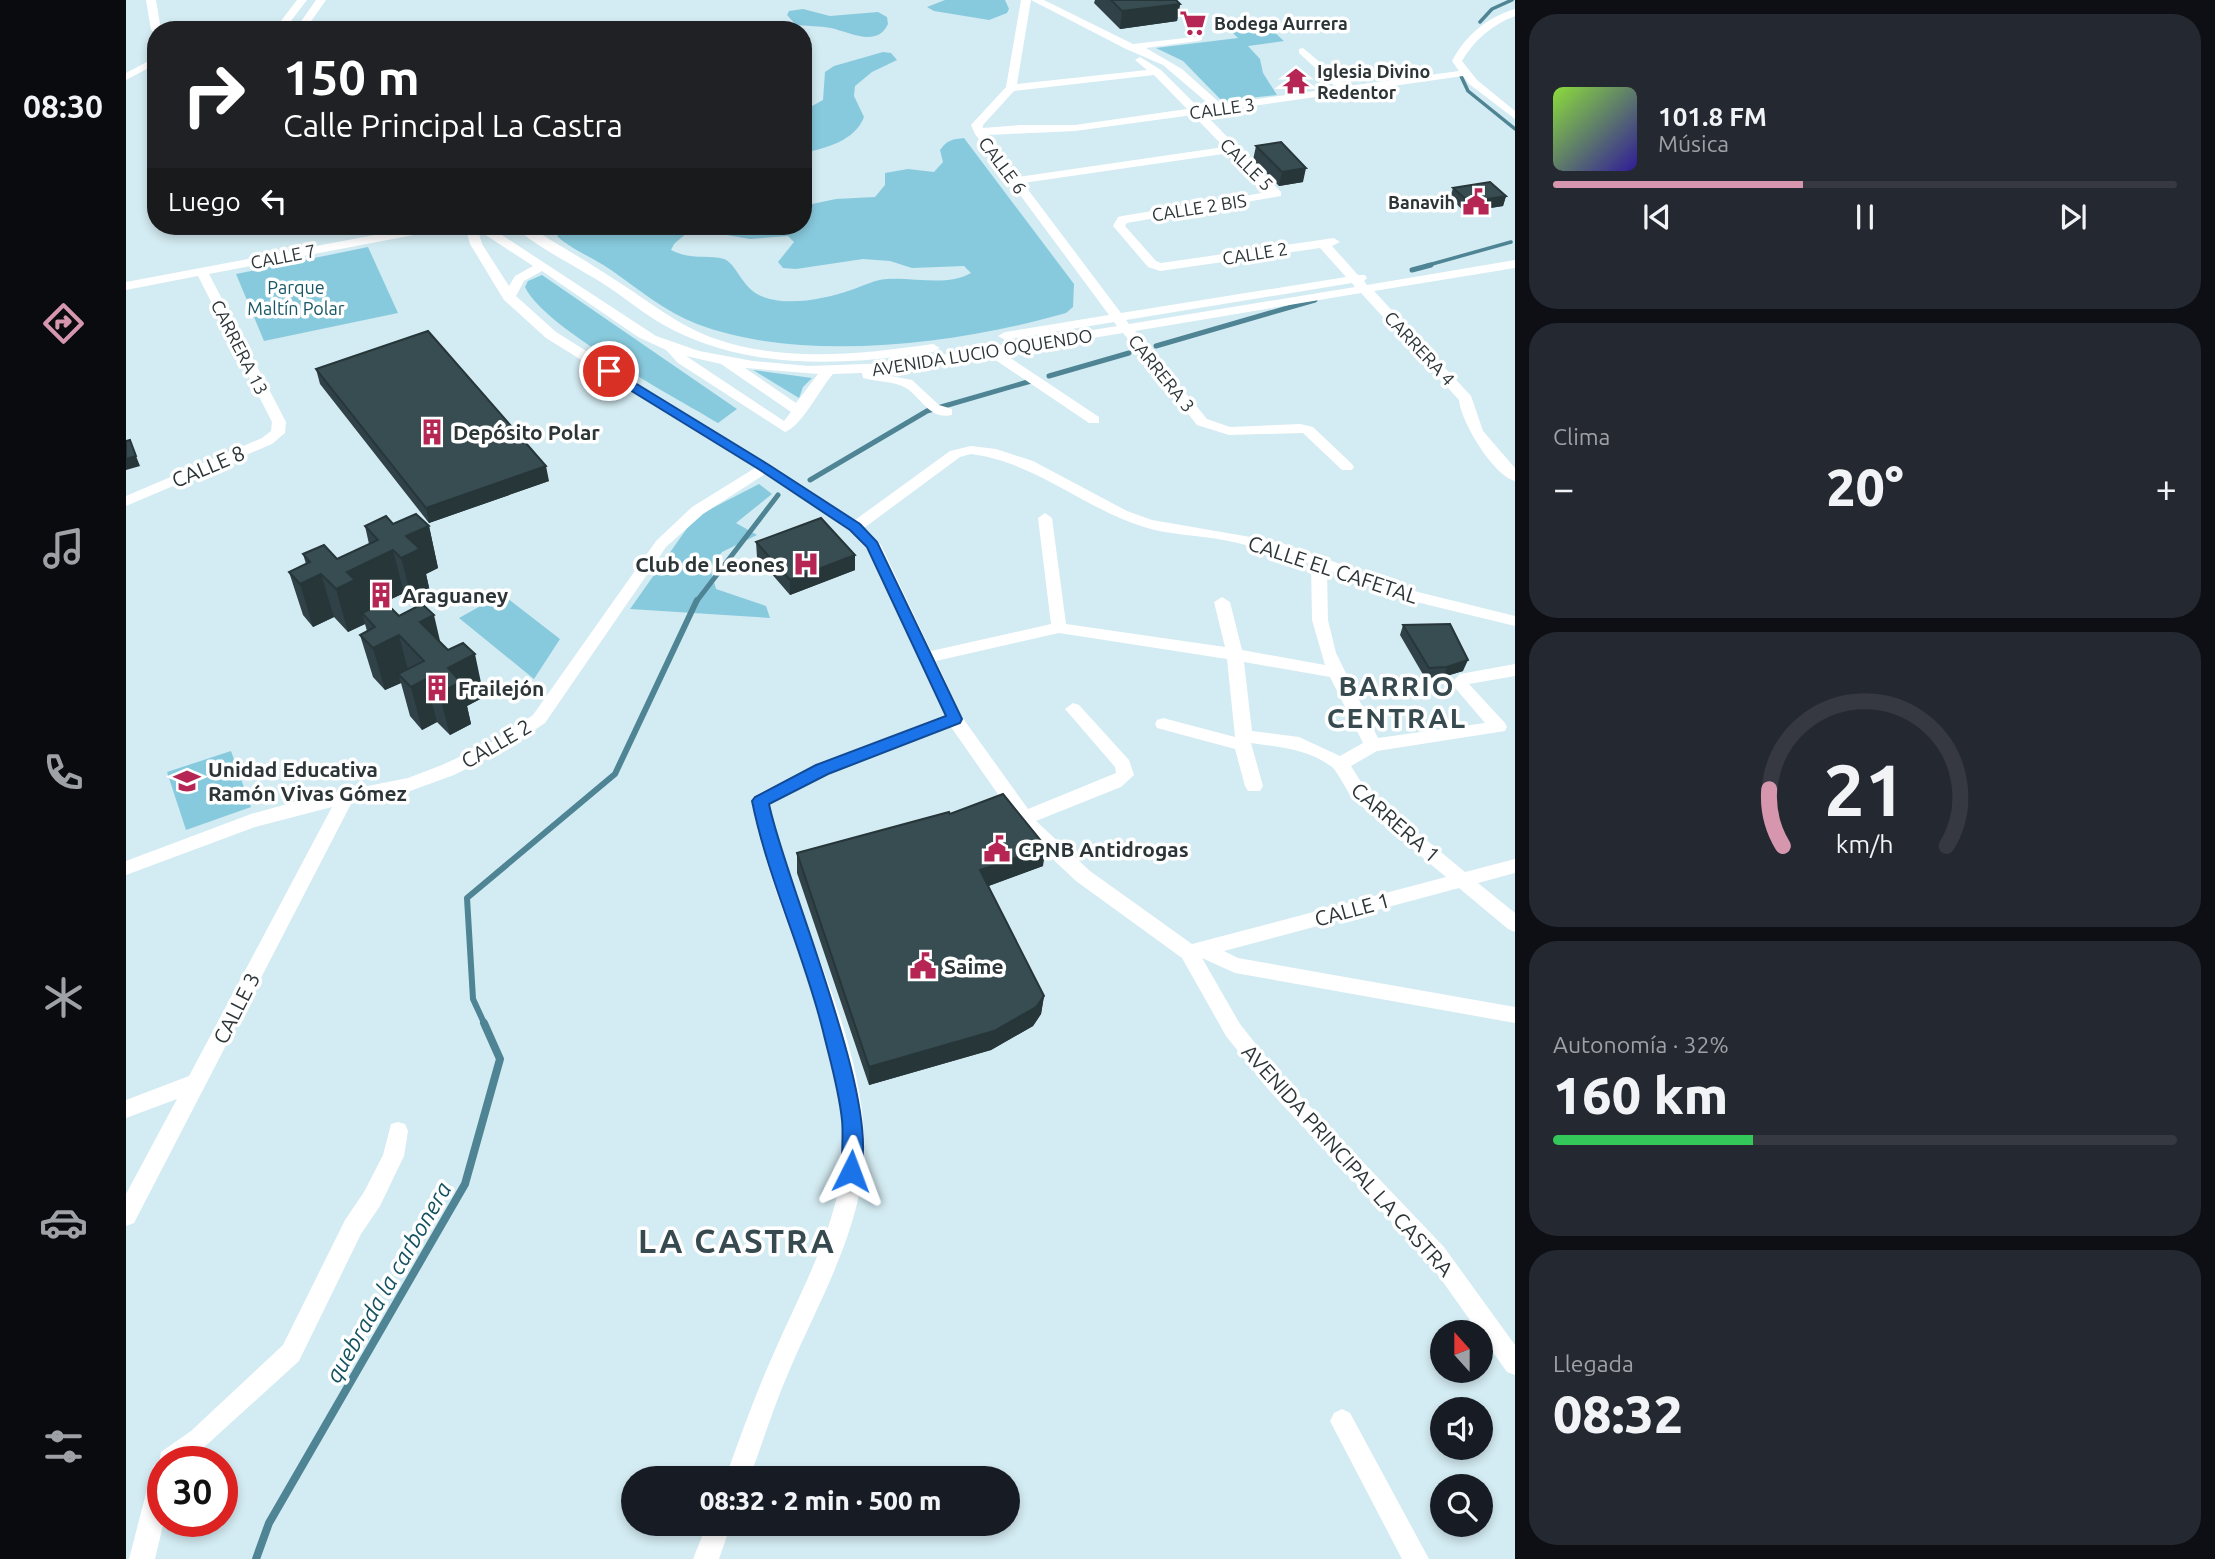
<!DOCTYPE html>
<html lang="es">
<meta charset="utf-8">
<style>
:root{--surface:#171b24;--page:#242831;--text:#f1f3f6;--muted:#9ea1a6;--line:#363941;--accent:#d697ae}
body{margin:0;font-family:Ubuntu,sans-serif;background:var(--page);color:var(--text);height:100vh;display:flex;flex-direction:column;font-size:26px;white-space:nowrap}
*{box-sizing:border-box;margin:0}
p{font-size:23px;color:var(--muted)}
.icon{flex:none;width:38px;height:38px;fill:none;stroke:currentColor;stroke-width:2;stroke-linecap:round;stroke-linejoin:round}
.map{position:relative;flex:1;overflow:hidden}
.details{display:flex;flex-direction:column;gap:14px;padding:14px;background:#0d0f14;width:700px}
.details>*{flex:none}
.guide{position:absolute;left:21px;top:21px;width:665px;height:214px;border-radius:28px;box-shadow:0 4px 10px #0003;background:#202124;color:#fff;overflow:hidden}
.needle{width:46px;rotate:339deg}
.buttons{position:absolute;left:1304px;top:1320px;display:grid;gap:14px}
.buttons a{display:grid;place-items:center;width:63px;height:63px;border-radius:50%;background:var(--surface);box-shadow:0 4px 10px #0003;font-size:35px}
.speed{position:absolute;left:21px;top:1446px;display:flex;gap:14px;font-size:35px;font-weight:700;text-align:center}
.speed>*{display:grid;place-content:center;width:91px;height:91px;border-radius:50%;background:var(--surface);box-shadow:0 4px 10px #0003;line-height:1}
.speed .limit{border:10px solid #d22;background:#fff;color:#111}
.pin{position:absolute;display:grid;place-items:center;width:60px;height:60px;color:#fff;margin:-30px;border:4px solid #fff;border-radius:50%;box-shadow:0 2px 7px #0007}
.me{position:absolute;width:77px;margin:-38px;rotate:3deg;stroke-linejoin:round;filter:drop-shadow(0 0 5px #0008)}
.turn{display:flex;align-items:center;gap:24px;height:147px;padding:0 21px;font-size:32px}
.turn .icon{width:91px;height:91px;stroke-width:2.5}
.turn b{display:block;font-size:49px;line-height:60px}
.then{display:flex;align-items:center;height:66px;padding:0 21px;background:#0003;gap:14px;font-size:26px}
.big{font-size:52px;font-weight:800;line-height:1.1}
.details .card{flex:1;display:flex;flex-direction:column;justify-content:center;gap:10px;min-width:0;padding:0 24px;border-radius:28px;background:var(--page)}
.details .dial{align-items:center;gap:0}
.dial svg{height:182px;overflow:visible;fill:none;stroke:var(--line);stroke-width:7;stroke-linecap:round;text-anchor:middle}
.dial text{fill:var(--text);stroke:none}
.song{display:flex;align-items:center;gap:21px}
.cover{width:84px;height:84px;border-radius:10px;background:linear-gradient(135deg,hsl(90 70% 55%),hsl(250 70% 35%))}
.played{height:7px;border-radius:4px;background:linear-gradient(90deg,var(--accent) 40%,var(--line) 40%)}
.keys{display:flex;justify-content:space-around;direction:ltr}
.heat{display:flex;justify-content:space-between;align-items:center;font-size:38px;direction:ltr}
.charge{height:10px;border-radius:5px;background:linear-gradient(90deg,#34c759 32%,var(--line) 0)}
.trip{position:absolute;left:495px;top:1466px;width:399px;height:70px;border-radius:35px;background:var(--surface);box-shadow:0 4px 10px #0003;font-weight:800;line-height:70px;text-align:center}
main{display:flex;flex:1;min-height:0}
.tabs{display:flex;flex-direction:column;width:126px;justify-content:space-around;align-items:center;background:#090b0e;color:var(--muted)}
.tabs .icon{width:49px;height:49px}
.tabs .active{color:var(--accent)}
.tabs b{font-size:32px;color:var(--text)}
.map>svg:first-child{display:block}
.green{fill:#88cadd}
.lines{fill:none;stroke-linecap:round;stroke-linejoin:round}
.stream-far3{stroke:#4e8493;stroke-width:3.5}
.stream-far2{stroke:#4e8493;stroke-width:5}
.stream-far1{stroke:#4e8493;stroke-width:6}
.stream{stroke:#4e8493;stroke-width:8}
.street{fill:#fff;fill-rule:evenodd}
.wall{fill:#304247}
.shaded-wall{fill:#273639}
.building{fill:#384d52;stroke:#273639;stroke-width:2}
.route{fill:#1a73e8;stroke:#114b97;stroke-width:2}
.labels{text-anchor:middle;dominant-baseline:central;stroke-width:7;stroke-linejoin:round;paint-order:stroke}
.far-poi-label{font-size:18px;font-weight:bold;fill:#2c3538;stroke:#fff;text-anchor:start}
.far-street-label{font-size:18px;fill:#2c3538;stroke:#fff}
.far-park-label{font-size:18px;fill:#185665;stroke:#fff}
.poi-label{font-size:21px;font-weight:bold;fill:#2c3538;stroke:#fff;text-anchor:start}
.street-label{font-size:21px;fill:#2c3538;stroke:#fff}
.water-label{font-size:23px;font-style:italic;fill:#145261;stroke:#fff}
.district-label{font-size:28px;font-weight:bold;letter-spacing:2px;fill:#364a50;stroke:#fff}
.near-district-label{font-size:33px;font-weight:bold;letter-spacing:2px;fill:#364a50;stroke:#fff}
</style>
<main>
<nav class="tabs">
<b>08:30</b>
<svg class="icon active" aria-label="directions" viewBox="0 0 24 24"><path d="M12 3l9 9-9 9-9-9zM9 14v-3h6M13 9l2 2-2 2"/></svg>
<svg class="icon" aria-label="music" viewBox="0 0 24 24"><path d="M9 18V5l10-2v13"/><circle cx="6" cy="18" r="3"/><circle cx="16" cy="16" r="3"/></svg>
<svg class="icon" aria-label="phone" viewBox="0 0 24 24"><path d="M5 4h4l2 5-3 2q2 4 5 5l2-3 5 2v4C11 20 4 13 5 4z"/></svg>
<svg class="icon" aria-label="climate" viewBox="0 0 24 24"><path d="M12 3v18M4 7l16 10M4 17L20 7"/></svg>
<svg class="icon" aria-label="car" viewBox="0 0 24 24"><path d="M5 17H2v-5l4-1 3-4h7l3 4 3 1v5h-3M9 17h6M6 11h13"/><circle cx="7" cy="17" r="2"/><circle cx="17" cy="17" r="2"/></svg>
<svg class="icon" aria-label="filters" viewBox="0 0 24 24"><path d="M4 7h16M4 17h16"/><circle cx="9" cy="7" r="2"/><circle cx="15" cy="17" r="2"/></svg>
</nav>
<div class="map">
<svg width="1389" height="1559" viewBox="0 0 1389 1559">
<rect width="100%" height="100%" fill="#d3ebf2"/>
<path class="green" d="M819 0H879L883 9 881 13 863 20 808 11 801 7Z
M677 9 704 16 752 12 761 17 762 24C751 48 723 32 705 28 693 26 682 26 670 25L661 15 663 11Z
M1134 19 1158 41 1122 46 1134 59 1137 73 1151 95 1096 101 1057 61 1030 48 1112 38 1098 24Z
M757 52 765 53 771 60 746 72 729 86 728 96 738 117C729 141 700 148 677 153V111L697 100 699 72 708 66Z
M838 138 948 284 947 307 940 313C832 344 677 364 571 324 540 312 512 289 485 270 468 258 446 250 431 236L445 226H563L562 232 548 244 545 250C567 261 581 254 598 259 610 263 616 288 635 296 661 307 699 299 725 290 737 286 748 280 761 279 788 277 821 287 845 273L838 266 786 268 764 261 737 259 670 269 657 268 652 262 668 242 662 236 624 239 601 235 599 226H677V213L685 211 686 204 710 199 749 197 759 185V173L782 169 808 172 817 162 814 150C821 140 827 139 838 138Z
M242 247 272 313 138 341 110 274Z
M416 275 611 409 592 423C549 397 418 328 399 287L402 281Z
M627 370 686 378 677 387 673 398Z
M633 484 646 494 610 523 631 535 596 552 584 568 590 589 640 606 644 618 504 609 569 517Z
M376 594 434 639 408 679 333 618Z
M105 751 125 807 60 830 41 772Z"/>
<g class="lines">
<path class="stream-far3" d="M1354 22 1366 9 1386 0
M1335 76 1342 91 1389 129
M1299 266 1385 242"/>
<path class="stream-far2" d="M1286 270 1305 265
M1030 346 1189 300
M923 376 1003 353
M684 480 801 411 905 381
M570 602 652 495"/>
<path class="stream-far1" d="M359 1025 347 999 341 898 489 774 571 600"/>
<path class="stream" d="M130 1559 143 1523 339 1184 374 1059 358 1023"/>
<path class="street" d="M20 0H30L35 30H30V33L25 30Z
M171 0H181L158 30H148Z
M190 0H200L179 30H169Z
M895 0H905L891 84 1021 70 1009 60 1014 57 1035 70 1072 107 1085 106 1037 65 1000 49 905 0H918L1007 44 1076 36V40L1072 41 1020 48 1056 69 1095 104 1211 88 1173 53V49L1177 48 1222 86 1333 71 1326 61C1340 35 1360 18 1389 9V16C1366 25 1349 39 1336 61L1351 80 1389 111V119L1343 84 1337 76 1078 113 1155 192V196L1001 223 999 226 1030 261 1035 263 1208 238 1214 242 1206 246 1232 275H1239L1241 278 1238 281 1241 285 1389 260V268L1248 291 1345 396 1357 431 1389 468V481C1367 475 1335 422 1333 400L1235 293 1009 331 1081 419 1104 427 1174 424 1187 427 1226 464 1228 467 1226 470H1216L1177 433 1103 435 1071 425 997 333 877 353 973 417V423H963L862 355 749 373 786 380 813 405 826 409V415C803 420 796 398 780 388 768 381 751 382 737 378L736 373 707 374C693 390 676 426 659 432L552 363 540 350 512 337 416 271 398 281 390 296 430 332 729 520 824 451 845 446 870 449 907 461 1001 511 1026 520 1153 542 1292 592 1389 616V626L1282 600 1201 570 1202 620 1210 653 1252 738 1359 723 1325 683 1334 674 1389 664V676L1343 684 1379 723 1381 727 1379 731 1251 751 1225 766 1240 790 1339 872 1389 859V873L1352 883 1389 913V932L1382 929 1333 888 1098 951 1112 958 1389 1007V1023L1109 973 1076 958 1114 1024 1156 1077 1318 1247 1389 1345V1375L1381 1372 1302 1261 1142 1089 1100 1036 1056 958 950 881 899 833 825 727 702 774 643 804C666 915 732 1020 738 1134 743 1217 695 1296 664 1369 648 1405 637 1442 623 1479H599C614 1437 629 1395 647 1355 677 1285 721 1212 717 1134 711 1018 647 914 625 801L628 796 690 764 819 716 740 547 724 530 639 474 577 514 540 547 419 723 380 749 328 775 284 791 226 802 8 1223 0 1226V1194L51 1099 0 1118V1100L63 1076 206 807 129 827 0 875V861L125 814 186 797 282 778 316 765 368 741 407 715 530 541 566 507 629 468 420 338 378 300 344 244 339 226H362L530 336 573 351 627 361 683 366 767 363 991 326 988 322 879 340 872 336 879 332 983 315 849 134 845 125 880 87ZM1028 75 1061 109 949 125H894L857 128V125L888 91ZM1067 115 1098 147 892 177 861 135 949 131ZM1104 153 1142 192 996 216 992 217 987 226 1022 267 1034 271 1194 248 1220 277 995 313 897 183ZM352 230 407 266 389 276 383 286 356 244ZM1226 283 1229 287 1003 324 1000 320ZM560 356 595 364 665 412 658 421ZM619 368 692 374 670 403ZM845 454C909 462 957 508 1018 527 1043 535 1071 535 1097 540 1128 546 1156 554 1185 564L1186 620 1199 665 1116 650 1104 602 1096 597 1088 602 1099 647 940 624 926 518 919 513 912 518 925 624 805 651 755 545 738 528 834 457ZM933 633 1101 659 1109 737 1037 718 1031 720 1029 724 1031 728 1109 749 1119 786 1122 791H1134L1137 786 1125 743C1153 747 1182 749 1206 767 1212 772 1221 792 1228 800L1320 877 1066 944 964 871 910 821 995 787 1008 775 1003 760 953 705 947 703 939 709 989 767 990 773 902 809 836 717 810 661ZM1118 662 1204 677 1237 743 1214 756 1173 737 1126 731Z
M30 57V64L0 80V73Z
M296 226H320L314 230 83 274 160 422 159 433 146 444 0 506V496L136 438 145 431 146 422 72 276 0 290V282Z
M388 226H402C434 246 466 264 497 285 528 305 555 327 590 339 659 363 736 354 807 344L814 348 807 352C721 365 630 371 549 331 522 318 499 297 473 281 449 266 407 245 388 226Z
M272 1122 279 1124 282 1131 278 1156 254 1206 235 1234 173 1361 63 1461H37L38 1521 29 1559H3L25 1474 28 1465 33 1464 35 1452 65 1431 157 1345 219 1220 238 1192 257 1155 265 1124Z
M1216 1409 1224 1413 1303 1559H1276L1204 1421 1208 1413Z
M581 1524H605L593 1559H567Z"/>
</g>
<path class="wall" d="M969 0H1050L1054 4 1051 21 994 29 968 3Z
M1130 146 1177 182 1153 186 1127 160Z
M1327 188 1380 196 1377 206 1339 212 1324 198Z
M190 369 423 481 303 523 194 384Z
M239 526H303L312 568 300 574 304 592 286 600 278 593 238 612 273 616 314 642 358 697 341 706 345 724 324 735 311 722 296 730 284 716 275 683 259 690 247 677 234 635 241 631 239 624 222 632 208 617 187 627 177 615 163 572 180 564 177 554 211 559 243 544Z
M630 542 729 555V570L664 595 631 557Z
M1277 625 1337 671 1317 677 1299 678 1274 635Z
M824 814 917 866 862 886 918 996 915 1014 907 1026 865 1050 743 1085 671 873V853Z"/>
<path class="shaded-wall" d="M1054 4 1051 21 994 29 996 11Z
M1180 168 1177 182 1153 186 1156 172Z
M1380 196 1377 206 1339 212 1343 202Z
M10 456 14 466 0 470V459Z
M420 466 423 481 303 523 300 508Z
M303 526 312 568 300 574 304 592 286 600 275 558 280 536Z
M267 550 278 593 236 613 239 624 222 632 210 589 221 572Z
M729 555V570L664 595V580Z
M195 574 208 617 187 627 174 584Z
M308 615 318 658 294 622Z
M273 635 284 678 272 674 275 683 259 690 247 648Z
M349 654 358 697 341 706 345 724 324 735 313 693 322 668Z
M1342 660 1337 671 1317 677 1321 667Z
M300 679 311 722 296 730 285 687Z
M920 847 917 866 852 890 854 870Z
M918 996 915 1014 907 1026 865 1050 743 1085V1067Z"/>
<path class="building" d="M985 0H1050L1054 4 996 11Z
M1155 142 1180 168 1156 172 1130 146Z
M1364 182 1380 196 1343 202 1327 188Z
M302 331 420 466 300 508 190 369Z
M4 440 10 456 0 459V441Z
M290 514 303 526 280 536 294 549 275 558 267 550 221 572 229 580 210 589 195 574 174 584 163 572 184 562 177 554 198 545 211 559 252 540 239 526 260 516 267 524Z
M695 518 729 555 664 580 630 542Z
M259 602 273 616 296 604 308 615 294 622 322 650 337 643 349 654 322 668 335 682 313 693 300 679 285 687 272 674 298 661 273 635 247 648 234 635 249 627 236 613Z
M1324 624 1342 660 1321 667 1303 668 1277 625Z
M877 794 920 847 854 870 918 996 910 1007 868 1031 743 1067 671 853 823 812 824 814Z"/>
<path class="route" d="M483 367 643 465 734 524 751 542 836 719 834 723 702 774 643 804C659 883 761 1113 732 1178L725 1180 718 1178C714 1168 718 1134 716 1120 713 1090 704 1060 697 1031 678 953 642 880 626 801L629 797 690 765 820 716 741 547 724 530 634 470 478 374V369Z"/>
<defs>
<g id="supermarket-bare" transform="scale(2.1)"><path d="M-6-5.5h2.5l.6 2H6L4.5 2H-2.5L-4.4-4H-6ZM-1.5 3.2a1.3 1.3 0 1 0 .1 0ZM3 3.2a1.3 1.3 0 1 0 .1 0Z" fill="#b62655" stroke="#fff" stroke-width="2.5" paint-order="stroke"/></g>
<g id="temple-bare" transform="scale(2.1)"><path d="M0-6L5-2H3V0L6.5 2.5H4V6H1.5V3h-3V6H-4V2.5H-6.5L-3 0V-2H-5Z" fill="#b62655" stroke="#fff" stroke-width="2.5" paint-order="stroke"/></g>
<g id="civic-bare" transform="scale(2.1)"><path d="M-.6-6.5H3V-4.5H.6V-3L4-1V1h2V6H-6V1h2V-1L-.6-3ZM-1.2 2.5V6h2.4V2.5Z" fill="#b62655" stroke="#fff" stroke-width="2.5" paint-order="stroke"/></g>
<g id="building-bare" transform="scale(2.1)"><path d="M-4-6H4V6H1V3H-1V6H-4ZM-2.5-4.3h1.7v1.8h-1.7ZM.8-4.3h1.7v1.8H.8ZM-2.5-1h1.7V.8h-1.7ZM.8-1h1.7V.8H.8Z" fill="#b62655" stroke="#fff" stroke-width="2.5" paint-order="stroke"/></g>
<g id="hospital-bare" transform="scale(2.1)"><path d="M-5-5h3v3.5h4V-5h3V5h-3V1.5h-4V5h-3Z" fill="#b62655" stroke="#fff" stroke-width="2.5" paint-order="stroke"/></g>
<g id="school-bare" transform="scale(2.1)"><path d="M0-5L7-2L0 1L-7-2ZM-4 1L0 2.5L4 1V4Q0 6-4 4Z" fill="#b62655" stroke="#fff" stroke-width="2.5" paint-order="stroke"/></g>
</defs>
<g fill-rule="evenodd">
<use href="#supermarket-bare" x="1067" y="23"/>
<use href="#temple-bare" x="1170" y="81"/>
<use href="#civic-bare" x="1350" y="202"/>
<use href="#building-bare" x="306" y="432"/>
<use href="#hospital-bare" x="680" y="564"/>
<use href="#building-bare" x="255" y="595"/>
<use href="#building-bare" x="311" y="688"/>
<use href="#school-bare" x="61" y="781"/>
<use href="#civic-bare" x="871" y="849"/>
<use href="#civic-bare" x="797" y="966"/>
</g>
<g class="labels">
<g class="far-poi-label">
<text x="1088" y="23">Bodega Aurrera</text>
<text x="1191" y="71">Iglesia Divino<tspan x="1191" dy="21">Redentor</tspan></text>
<text x="1329" y="202" text-anchor="end">Banavih</text>
</g>
<g class="far-street-label">
<text transform="translate(1096 108) rotate(-8)">CALLE 3</text>
<text transform="translate(1121 164) rotate(45)">CALLE 5</text>
<text transform="translate(877 165) rotate(53)">CALLE 6</text>
<text transform="translate(1073 207) rotate(-9)">CALLE 2 BIS</text>
<text transform="translate(1129 253) rotate(-9)">CALLE 2</text>
<text transform="translate(157 256) rotate(-11)">CALLE 7</text>
<text transform="translate(114 347) rotate(63)">CARRERA 13</text>
<text transform="translate(1294 348) rotate(47)">CARRERA 4</text>
<text transform="translate(856 352) rotate(-9)">AVENIDA LUCIO OQUENDO</text>
<text transform="translate(1036 373) rotate(51)">CARRERA 3</text>
</g>
<g class="far-park-label">
<text x="170" y="287">Parque<tspan x="170" dy="21">Maltín Polar</tspan></text>
</g>
<g class="poi-label">
<text x="327" y="432">Depósito Polar</text>
<text x="659" y="564" text-anchor="end">Club de Leones</text>
<text x="276" y="595">Araguaney</text>
<text x="332" y="688">Frailejón</text>
<text x="82" y="769">Unidad Educativa<tspan x="82" dy="24">Ramón Vivas Gómez</tspan></text>
<text x="892" y="849">CPNB Antidrogas</text>
<text x="818" y="966">Saime</text>
</g>
<g class="street-label">
<text transform="translate(82 466) rotate(-23)">CALLE 8</text>
<text transform="translate(1207 569) rotate(18)">CALLE EL CAFETAL</text>
<text transform="translate(370 743) rotate(-30)">CALLE 2</text>
<text transform="translate(1270 822) rotate(41)">CARRERA 1</text>
<text transform="translate(1226 909) rotate(-15)">CALLE 1</text>
<text transform="translate(110 1008) rotate(-63)">CALLE 3</text>
<text transform="translate(1222 1160) rotate(48)">AVENIDA PRINCIPAL LA CASTRA</text>
</g>
<g class="water-label">
<text transform="translate(262 1282) rotate(-60)">quebrada la carbonera</text>
</g>
<g class="district-label">
<text x="1271" y="685">BARRIO<tspan x="1271" dy="32">CENTRAL</tspan></text>
</g>
<g class="near-district-label">
<text x="611" y="1240">LA CASTRA</text>
</g>
</g>
</svg>
<div class="buttons">
<a><svg class="needle" viewBox="-14 -14 28 28"><path d="M0-13l5 13h-10z" fill="#e53935"/><path d="M0 13l5-13h-10z" fill="#9ea1a6"/></svg></a>
<a><svg class="icon" aria-label="sound" viewBox="0 0 24 24"><path d="M4 9h4l5-4v14l-5-4H4zM17 9q2 3 0 6"/></svg></a>
<a><svg class="icon" aria-label="search" viewBox="0 0 24 24"><circle cx="10" cy="10" r="6"/><path d="M15 15l6 6"/></svg></a>
</div>
<div class="speed"><div class="limit">30</div></div>
<div class="pin" style="left:483px;top:371px;background:#d93025"><svg class="icon" aria-label="arrive" viewBox="0 0 24 24"><path d="M6 21V4h12l-3 4 3 4H6"/></svg></div>
<svg class="me" style="left:725px;top:1171px" viewBox="-20 -20 40 40"><path d="M0-17L14 15 0 8-14 15z" fill="#1a73e8" stroke="#fff" stroke-width="4"/></svg>
<div class="trip">08:32 · 2 min · 500 m</div>
<div class="guide">
<div class="turn"><svg class="icon" aria-label="right" viewBox="0 0 24 24"><path d="M7 20v-9h11M14 6l5 5-5 5"/></svg><div><b>150 m</b>Calle Principal La Castra</div></div>
<div class="then">Luego<svg class="icon" aria-label="left" viewBox="0 0 24 24"><path d="M17 20v-9H6M10 6l-5 5 5 5"/></svg></div>
</div>
</div>
<section class="details">
<div class="card">
<div class="song"><i class="cover"></i><div><b>101.8 FM</b><p>Música</p></div></div>
<div class="played"></div>
<div class="keys"><svg class="icon" aria-label="previous" viewBox="0 0 24 24"><path d="M18 5L8 12l10 7zM5 5v14"/></svg><svg class="icon" aria-label="pause" viewBox="0 0 24 24"><path d="M8 5v14M16 5v14"/></svg><svg class="icon" aria-label="next" viewBox="0 0 24 24"><path d="M6 5l10 7-10 7zM19 5v14"/></svg></div>
</div>
<div class="card"><p>Clima</p>
<div class="heat"><a>−</a><b class="big">20°</b><a>+</a></div>
</div>
<div class="card dial"><svg viewBox="0 0 100 80">
<path d="M14 69A42 42 0 1 1 86 69"/>
<path d="M14 69A42 42 0 0 1 8 44" stroke="#d697ae"/>
<text x="50" y="56" font-size="32" font-weight="700">21</text>
<text x="50" y="72" font-size="11">km/h</text>
</svg></div>
<div class="card"><p>Autonomía · 32%</p><b class="big">160 km</b><div class="charge"></div></div>
<div class="card"><p>Llegada</p><b class="big">08:32</b></div>
</section>
</main>
